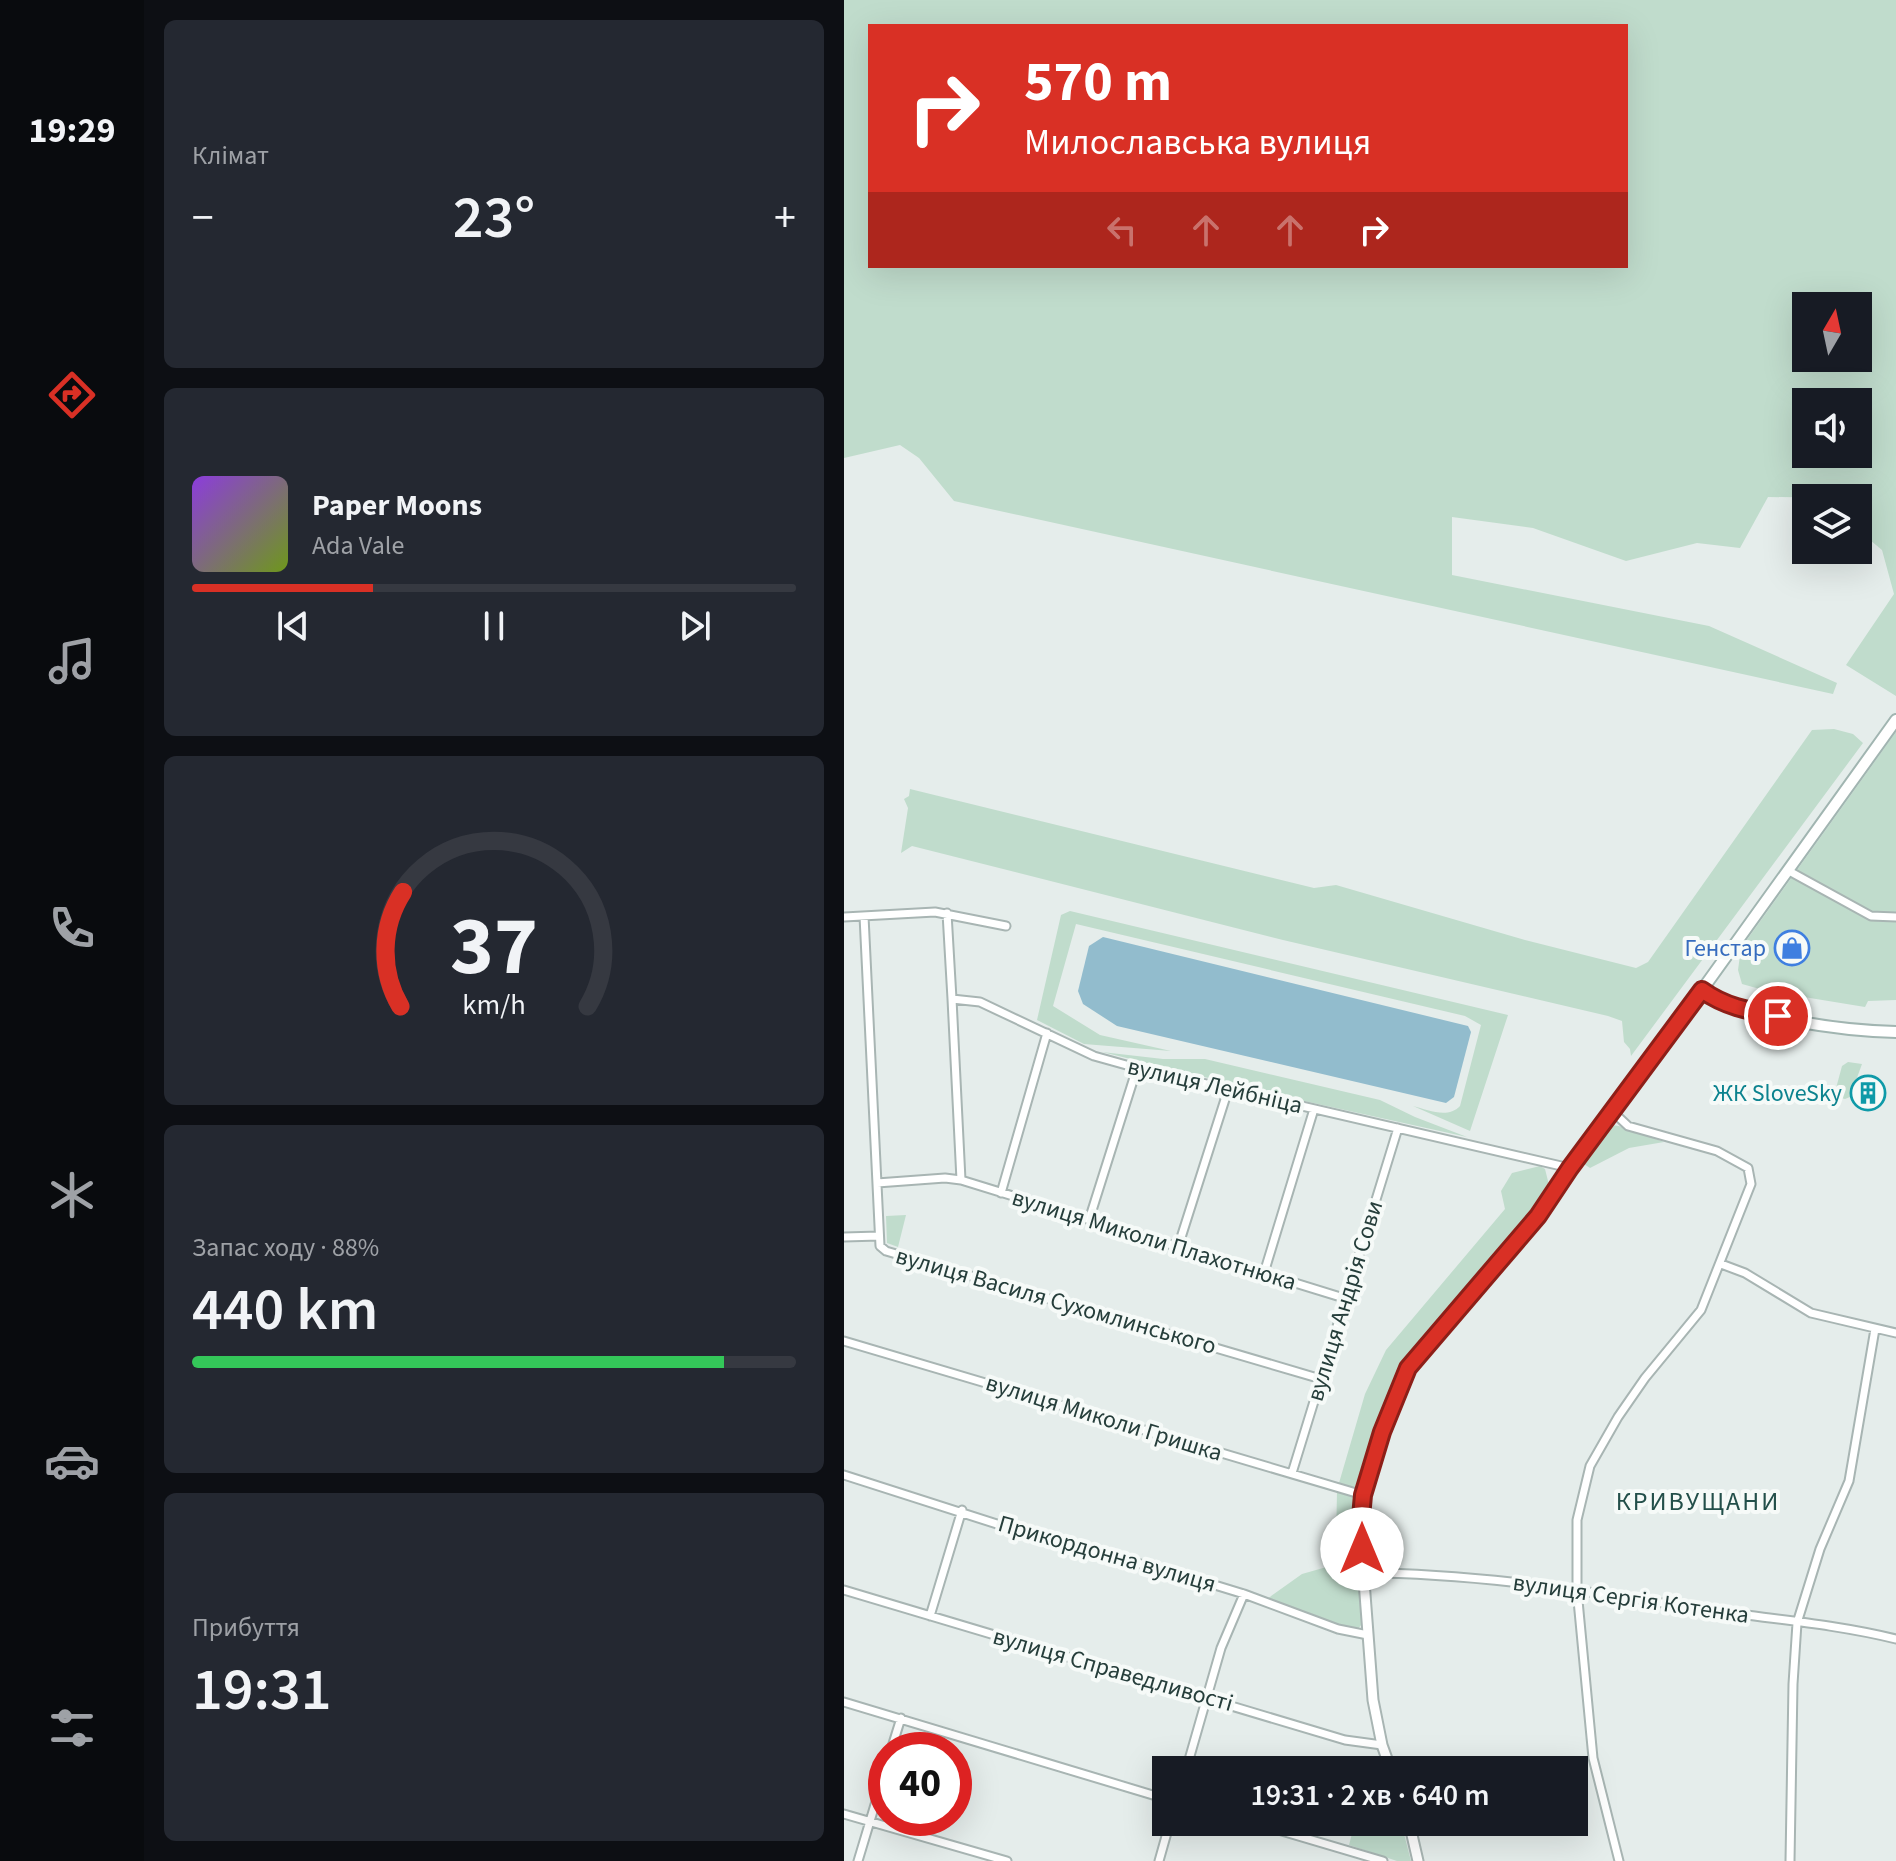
<!DOCTYPE html>
<html lang="uk">
<meta charset="utf-8">
<style>
:root{--surface:#171b24;--page:#242831;--text:#f1f3f6;--muted:#9ea1a6;--line:#363941;--accent:#d93025}
body{margin:0;font-family:"Source Sans 3",sans-serif;background:var(--page);color:var(--text);height:100vh;display:flex;flex-direction:column;font-size:30px;white-space:nowrap}
*{box-sizing:border-box;margin:0}
p{font-size:26px;color:var(--muted)}
.icon{flex:none;width:44px;height:44px;fill:none;stroke:currentColor;stroke-width:2;stroke-linecap:round;stroke-linejoin:round}
.map{position:relative;flex:1;overflow:hidden}
.sheet{display:flex;flex-direction:column;gap:20px;padding:20px;background:#0d0f14;width:700px}
.sheet>*{flex:none}
.hud{position:absolute;left:24px;top:24px;width:760px;height:244px;border-radius:0px;box-shadow:0 8px 32px #0002;background:#d93025;color:#fff;overflow:hidden}
.needle{width:52px;rotate:9deg}
.controls{position:absolute;left:948px;top:292px;display:grid;gap:16px}
.controls a{display:grid;place-items:center;width:80px;height:80px;border-radius:0px;background:var(--surface);box-shadow:0 8px 32px #0002;font-size:40px}
.speed{position:absolute;left:24px;top:1732px;display:flex;gap:16px;font-size:40px;font-weight:700;text-align:center}
.speed>*{display:grid;place-content:center;width:104px;height:104px;border-radius:50%;background:var(--surface);box-shadow:0 8px 32px #0002;line-height:1}
.speed .limit{border:12px solid #d22;background:#fff;color:#111}
.pin{position:absolute;display:grid;place-items:center;width:68px;height:68px;color:#fff;margin:-34px;border:4px solid #fff;border-radius:50%;box-shadow:0 2px 8px #0007}
.me{position:absolute;width:88px;margin:-44px;rotate:0deg;stroke-linejoin:round;filter:drop-shadow(0 0 6px #0008)}
.turn{display:flex;align-items:center;gap:28px;height:168px;padding:0 24px;font-size:36px}
.turn .icon{width:104px;height:104px;stroke-width:2.5}
.turn b{display:block;font-size:56px;line-height:68px}
.lanes{display:flex;align-items:center;height:76px;padding:0 24px;background:#0003;justify-content:center;gap:40px;direction:ltr}
.lanes .off{opacity:.35}
.big{font-size:60px;font-weight:600;line-height:1.1}
.sheet .card{flex:1;display:flex;flex-direction:column;justify-content:center;gap:12px;min-width:0;padding:0 28px;border-radius:12px;background:var(--page)}
.sheet .dial{align-items:center;gap:0}
.dial svg{height:208px;overflow:visible;fill:none;stroke:var(--line);stroke-width:7;stroke-linecap:round;text-anchor:middle}
.dial text{fill:var(--text);stroke:none}
.song{display:flex;align-items:center;gap:24px}
.cover{width:96px;height:96px;border-radius:12px;background:linear-gradient(135deg,hsl(270 70% 55%),hsl(80 70% 35%))}
.played{height:8px;border-radius:4px;background:linear-gradient(90deg,var(--accent) 30%,var(--line) 30%)}
.keys{display:flex;justify-content:space-around;direction:ltr}
.heat{display:flex;justify-content:space-between;align-items:center;font-size:44px;direction:ltr}
.charge{height:12px;border-radius:6px;background:linear-gradient(90deg,#34c759 88%,var(--line) 0)}
.trip{position:absolute;left:308px;top:1756px;width:436px;height:80px;border-radius:0px;background:var(--surface);box-shadow:0 8px 32px #0002;font-weight:600;line-height:80px;text-align:center}
main{display:flex;flex:1;min-height:0}
.tab-bar{display:flex;flex-direction:column;width:144px;justify-content:space-around;align-items:center;background:#090b0e;color:var(--muted)}
.tab-bar .icon{width:56px;height:56px}
.tab-bar .selected{color:var(--accent)}
.tab-bar b{font-size:36px;color:var(--text)}
.map>svg:first-child{display:block}
.green{fill:#c0dccc;fill-rule:evenodd}
.water{fill:#92bccd}
.lines{fill:none;stroke-linecap:round;stroke-linejoin:round}
.minor-casing{stroke:#a8b5b3;stroke-width:11}
.tertiary-casing{stroke:#a8b5b3;stroke-width:13}
.secondary-casing{stroke:#a1b5b1;stroke-width:14}
.minor{stroke:#fff;stroke-width:7}
.tertiary{stroke:#fff;stroke-width:9}
.secondary{stroke:#fff;stroke-width:10}
.route-casing{stroke:#8d1f18;stroke-width:20}
.route{stroke:#d93025;stroke-width:14}
.labels{text-anchor:middle;dominant-baseline:central;stroke-width:8;stroke-linejoin:round;paint-order:stroke}
.shop-label{font-size:24px;fill:#366cbe;stroke:#f6faf8;text-anchor:end}
.street-label{font-size:24px;fill:#263e3b;stroke:#f6faf8}
.culture-label{font-size:24px;fill:#0d838f;stroke:#f6faf8;text-anchor:end}
.neighbourhood-label{font-size:26px;letter-spacing:2px;fill:#234f4a;stroke:#f6faf8}
</style>
<main>
<nav class="tab-bar">
<b>19:29</b>
<svg class="icon selected" aria-label="directions" viewBox="0 0 24 24"><path d="M12 3l9 9-9 9-9-9zM9 14v-3h6M13 9l2 2-2 2"/></svg>
<svg class="icon" aria-label="music" viewBox="0 0 24 24"><path d="M9 18V5l10-2v13"/><circle cx="6" cy="18" r="3"/><circle cx="16" cy="16" r="3"/></svg>
<svg class="icon" aria-label="phone" viewBox="0 0 24 24"><path d="M5 4h4l2 5-3 2q2 4 5 5l2-3 5 2v4C11 20 4 13 5 4z"/></svg>
<svg class="icon" aria-label="climate" viewBox="0 0 24 24"><path d="M12 3v18M4 7l16 10M4 17L20 7"/></svg>
<svg class="icon" aria-label="car" viewBox="0 0 24 24"><path d="M5 17H2v-5l4-1 3-4h7l3 4 3 1v5h-3M9 17h6M6 11h13"/><circle cx="7" cy="17" r="2"/><circle cx="17" cy="17" r="2"/></svg>
<svg class="icon" aria-label="filters" viewBox="0 0 24 24"><path d="M4 7h16M4 17h16"/><circle cx="9" cy="7" r="2"/><circle cx="15" cy="17" r="2"/></svg>
</nav>
<section class="sheet">
<div class="card"><p>Клімат</p>
<div class="heat"><a>−</a><b class="big">23°</b><a>+</a></div>
</div>
<div class="card">
<div class="song"><i class="cover"></i><div><b>Paper Moons</b><p>Ada Vale</p></div></div>
<div class="played"></div>
<div class="keys"><svg class="icon" aria-label="previous" viewBox="0 0 24 24"><path d="M18 5L8 12l10 7zM5 5v14"/></svg><svg class="icon" aria-label="pause" viewBox="0 0 24 24"><path d="M8 5v14M16 5v14"/></svg><svg class="icon" aria-label="next" viewBox="0 0 24 24"><path d="M6 5l10 7-10 7zM19 5v14"/></svg></div>
</div>
<div class="card dial"><svg viewBox="0 0 100 80">
<path d="M14 69A42 42 0 1 1 86 69"/>
<path d="M14 69A42 42 0 0 1 15 25" stroke="#d93025"/>
<text x="50" y="56" font-size="32" font-weight="700">37</text>
<text x="50" y="72" font-size="11">km/h</text>
</svg></div>
<div class="card"><p>Запас ходу · 88%</p><b class="big">440 km</b><div class="charge"></div></div>
<div class="card"><p>Прибуття</p><b class="big">19:31</b></div>
</section>
<div class="map">
<svg width="1052" height="1861" viewBox="0 0 1052 1861">
<rect width="100%" height="100%" fill="#e5edeb"/>
<path class="green" d="M0 0H1052V696L1002 665 1050 594 1038 550 1014 530V498L924 497 896 548 853 543 782 561 689 528 608 517V575L865 626 993 683 989 694 110 501 75 458 56 445 0 458ZM26 26H782V266H26ZM962 306H1014V358H962ZM962 402H1014V454H962Z
M990 729 1009 734 1019 743 787 1056 786 1049 780 1042 778 1021 764 1016 439 940 68 846 57 853 64 808 60 799 65 796 66 789 470 888 492 885 681 940 792 968 804 962 968 730Z
M1052 732V1000L1024 1001 1021 1007 923 991 898 984 894 970 897 948Z
M226 911 664 1015 626 1131 569 1106C584 1110 604 1119 616 1106L637 1025 621 1016 232 924 209 1006 256 1035 327 1051 240 1044 193 1020 217 915Z
M258 1052 319 1059H361L536 1100 571 1117 623 1137 442 1097Z
M1004 1062 1018 1064 1006 1097 1001 1099 993 1097 991 1092 998 1066Z
M767 1125 775 1126 820 1142 785 1148 746 1168 740 1164 739 1158Z
M696 1166 701 1169 706 1189 563 1359 536 1416 513 1490 495 1483 521 1394 542 1350 661 1209 657 1191 668 1173Z
M62 1215 54 1247 43 1243 42 1216Z
M493 1491 512 1497 509 1524 513 1553 492 1544Z
M493 1564 514 1568 518 1624 513 1630H506L423 1599 458 1574Z
M511 1822H557L567 1861H553L505 1845Z"/>
<path class="water" d="M259 937 624 1026 627 1032 610 1097 602 1103 273 1026 239 1004 234 991 245 946Z"/>
<g class="lines">
<g class="minor-casing">
<path id="minor" d="M945 871 1027 916 1052 917
M103 913 108 999 136 1002 250 1056 293 1068 726 1168
M20 916 36 1246 42 1251 477 1379
M0 917 91 912 162 926
M108 999 117 1180 503 1299
M768 1111 784 1126 873 1151 904 1168 907 1184 857 1310 801 1378 774 1417 746 1466 733 1520V1590L749 1758 775 1861
M33 1183 101 1178 117 1180
M157 1193 203 1033
M245 1220 293 1068
M0 1237 35 1236
M334 1247 384 1090
M877 1264 901 1273 967 1313 1052 1333
M420 1273 470 1109
M0 1341 519 1495
M448 1473 554 1128
M0 1475 209 1542 325 1571 400 1594 494 1629 524 1635
M520 1573C636 1573 751 1593 865 1610 927 1619 991 1624 1052 1639
M0 1590 501 1740 538 1745
M86 1616 118 1510
M0 1702 322 1799
M47 1750 57 1718
M342 1770 377 1648 400 1594
M0 1814 163 1861
M407 1822 539 1861
M14 1861 42 1768
M315 1861 326 1822
M946 1861 949 1684 953 1623 976 1549 1005 1481 1031 1329"/>
</g>
<g class="tertiary-casing">
<path id="tertiary" d="M547 1770 538 1745 529 1700 516 1528 519 1495 538 1432 564 1368 694 1216 726 1168 858 990
M565 1822 574 1861"/>
</g>
<g class="secondary-casing">
<path id="secondary" d="M1052 720 858 990C897 1018 1003 1031 1052 1032"/>
</g>
<use href="#minor" class="minor"/>
<use href="#tertiary" class="tertiary"/>
<use href="#secondary" class="secondary"/>
</g>
<g class="lines">
<g class="route-casing">
<path id="route" d="M518 1549 516 1528 519 1495 538 1432 564 1368 694 1216 726 1168 858 990C881 1007 906 1011 934 1016"/>
</g>
<use href="#route" class="route"/>
</g>
<defs>
<g id="shop-ring" transform="scale(1.8)"><circle r="9.5" fill="#f6faf8" stroke="#3f7fe0" stroke-width="1.5"/><path d="M-5-2.5h2.3a2.7 3.5 0 0 1 5.4 0H5L5.5 6h-11ZM-1.5-2.5h3a1.5 2.3 0 0 0-3 0Z" fill="#3f7fe0"/></g>
<g id="building-ring" transform="scale(1.8)"><circle r="9.5" fill="#f6faf8" stroke="#0f9aa8" stroke-width="1.5"/><path d="M-4-6H4V6H1V3H-1V6H-4ZM-2.5-4.3h1.7v1.8h-1.7ZM.8-4.3h1.7v1.8H.8ZM-2.5-1h1.7V.8h-1.7ZM.8-1h1.7V.8H.8Z" fill="#0f9aa8"/></g>
</defs>
<g fill-rule="evenodd">
<use href="#shop-ring" x="948" y="948"/>
<use href="#building-ring" x="1024" y="1093"/>
</g>
<g class="labels">
<g class="shop-label">
<text x="922" y="948">Генстар</text>
</g>
<g class="street-label">
<text transform="translate(371 1086) rotate(13)">вулиця Лейбніца</text>
<text transform="translate(310 1240) rotate(17)">вулиця Миколи Плахотнюка</text>
<text transform="translate(212 1301) rotate(16)">вулиця Василя Сухомлинського</text>
<text transform="translate(501 1301) rotate(-73)">вулиця Андрія Сови</text>
<text transform="translate(260 1418) rotate(17)">вулиця Миколи Гришка</text>
<text transform="translate(263 1554) rotate(16)">Прикордонна вулиця</text>
<text transform="translate(787 1599) rotate(8)">вулиця Сергія Котенка</text>
<text transform="translate(269 1670) rotate(16)">вулиця Справедливості</text>
</g>
<g class="culture-label">
<text x="998" y="1093">ЖК SloveSky</text>
</g>
<g class="neighbourhood-label">
<text x="854" y="1501">КРИВУЩАНИ</text>
</g>
</g>
</svg>
<div class="controls">
<a><svg class="needle" viewBox="-14 -14 28 28"><path d="M0-13l5 13h-10z" fill="#e53935"/><path d="M0 13l5-13h-10z" fill="#9ea1a6"/></svg></a>
<a><svg class="icon" aria-label="sound" viewBox="0 0 24 24"><path d="M4 9h4l5-4v14l-5-4H4zM17 9q2 3 0 6"/></svg></a>
<a><svg class="icon" aria-label="layers" viewBox="0 0 24 24"><path d="M12 4l9 5-9 5-9-5zM3 14l9 5 9-5"/></svg></a>
</div>
<div class="speed"><div class="limit">40</div></div>
<div class="pin" style="left:934px;top:1016px;background:#d93025"><svg class="icon" aria-label="arrive" viewBox="0 0 24 24"><path d="M6 21V4h12l-3 4 3 4H6"/></svg></div>
<svg class="me" style="left:518px;top:1549px" viewBox="-20 -20 40 40"><circle r="19" fill="#fff"/><path d="M0-13L10 11 0 6-10 11z" fill="#d93025"/></svg>
<div class="trip">19:31 · 2 хв · 640 m</div>
<div class="hud">
<div class="turn"><svg class="icon" aria-label="right" viewBox="0 0 24 24"><path d="M7 20v-9h11M14 6l5 5-5 5"/></svg><div><b>570 m</b>Милославська вулиця</div></div>
<div class="lanes"><svg class="icon off" aria-label="left" viewBox="0 0 24 24"><path d="M17 20v-9H6M10 6l-5 5 5 5"/></svg><svg class="icon off" aria-label="ahead" viewBox="0 0 24 24"><path d="M12 20V5M6 11l6-6 6 6"/></svg><svg class="icon off" aria-label="ahead" viewBox="0 0 24 24"><path d="M12 20V5M6 11l6-6 6 6"/></svg><svg class="icon" aria-label="right" viewBox="0 0 24 24"><path d="M7 20v-9h11M14 6l5 5-5 5"/></svg></div>
</div>
</div>
</main>
